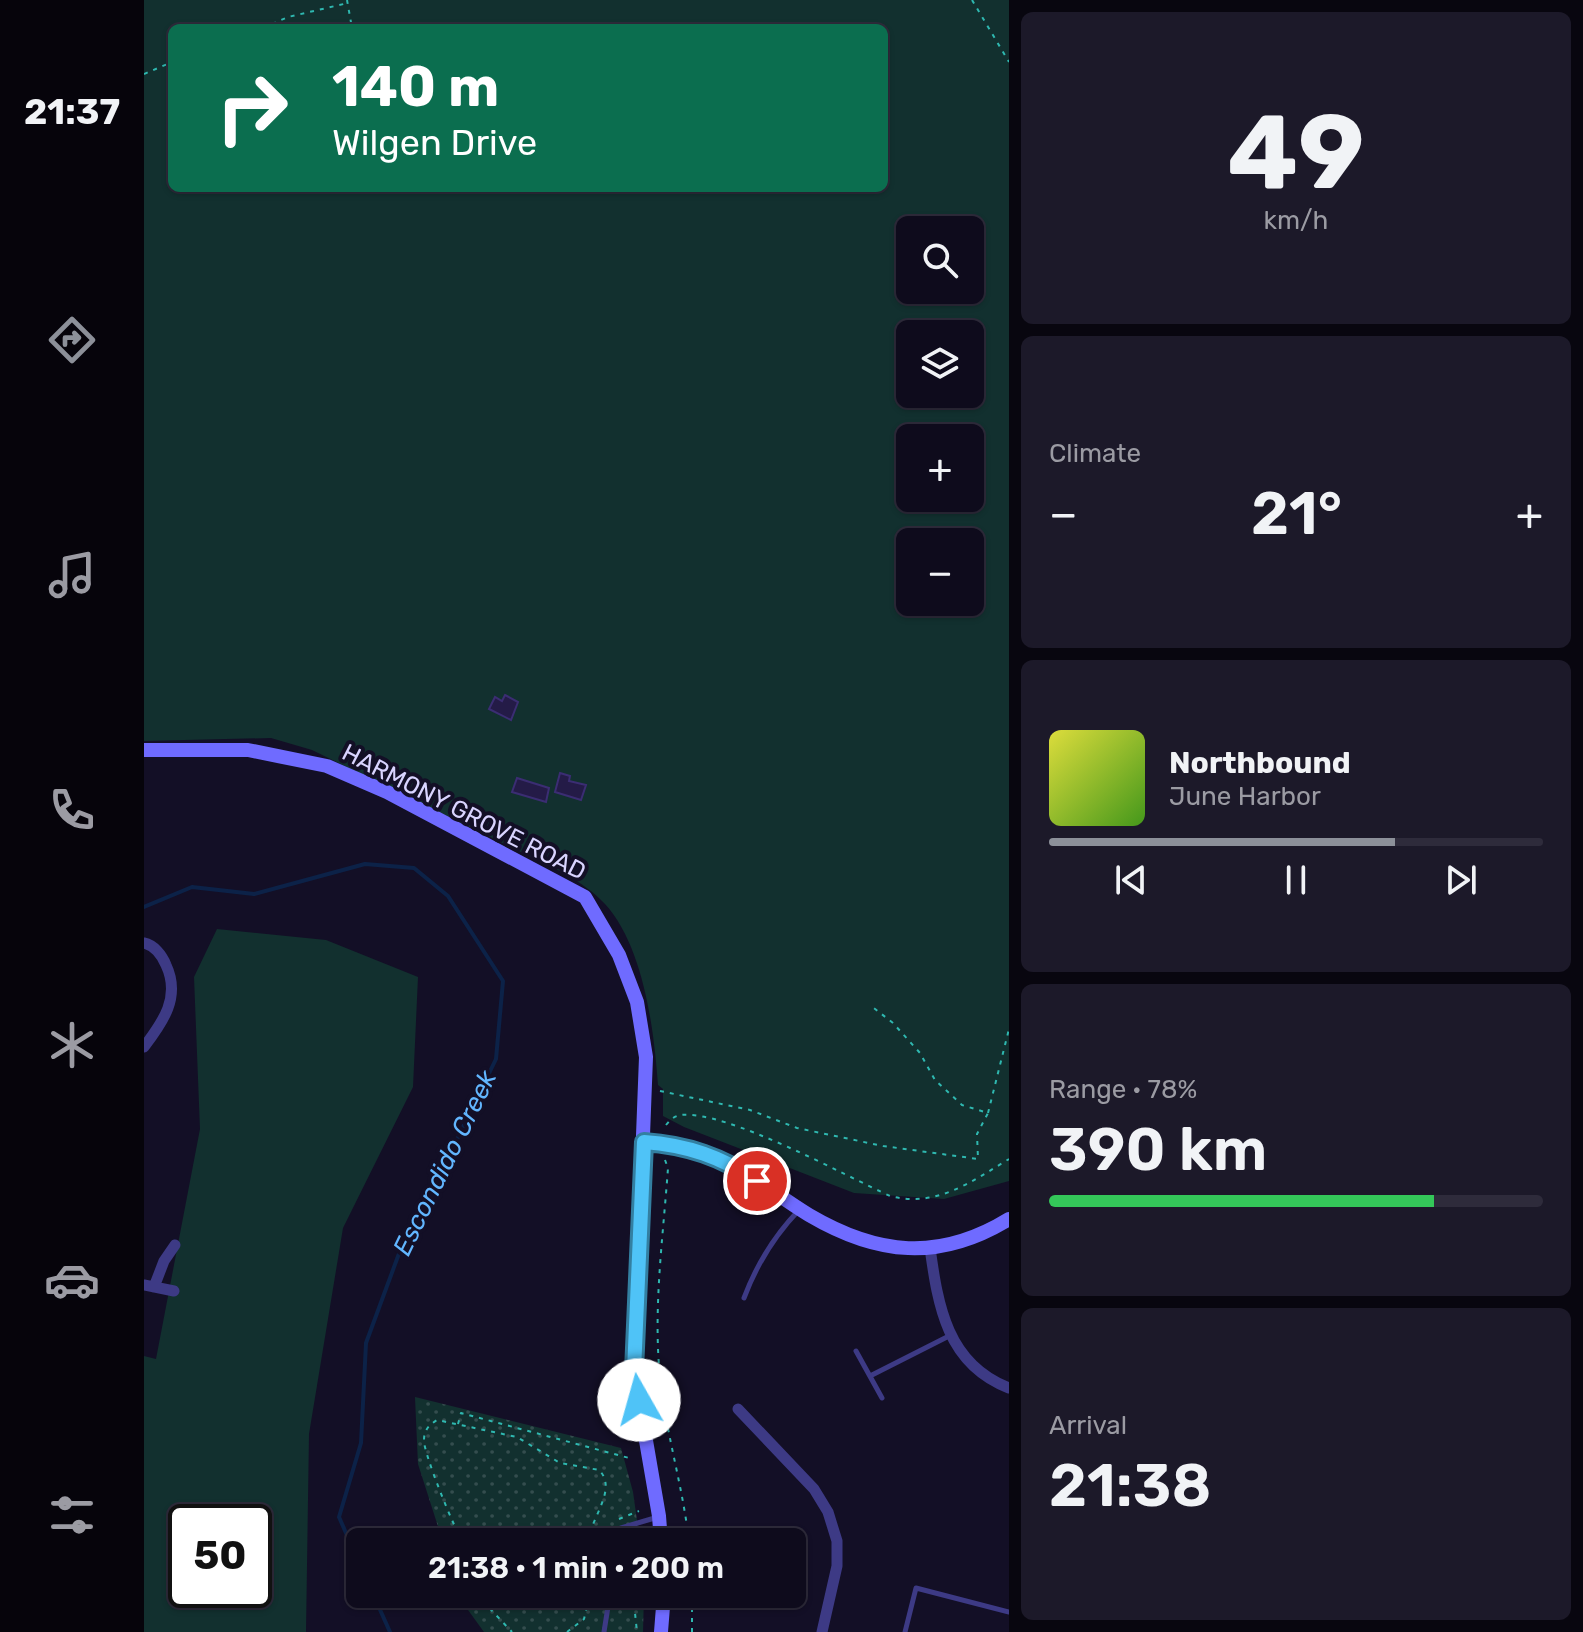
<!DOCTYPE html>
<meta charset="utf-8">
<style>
:root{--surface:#0e0b1c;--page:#1c1929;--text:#f1f3f6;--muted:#9b9ba3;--line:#2e2b3b;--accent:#8c9099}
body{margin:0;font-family:Rubik,sans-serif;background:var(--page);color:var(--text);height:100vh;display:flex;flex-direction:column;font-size:30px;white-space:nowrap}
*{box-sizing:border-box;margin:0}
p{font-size:26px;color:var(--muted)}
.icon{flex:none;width:44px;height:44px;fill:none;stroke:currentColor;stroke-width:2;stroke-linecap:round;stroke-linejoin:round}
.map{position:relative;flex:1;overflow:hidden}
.panel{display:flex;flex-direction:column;gap:12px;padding:12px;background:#08060f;width:574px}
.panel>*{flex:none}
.hud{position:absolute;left:24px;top:24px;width:720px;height:168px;border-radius:12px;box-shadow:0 2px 6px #0004,0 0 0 2px var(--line);background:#0b6e4f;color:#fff;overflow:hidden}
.tools{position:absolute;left:752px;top:216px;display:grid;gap:16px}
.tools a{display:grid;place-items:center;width:88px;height:88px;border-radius:12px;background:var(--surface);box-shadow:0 2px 6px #0004,0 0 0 2px var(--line);font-size:40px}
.speed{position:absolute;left:24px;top:1504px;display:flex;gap:16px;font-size:40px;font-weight:700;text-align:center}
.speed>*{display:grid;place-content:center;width:104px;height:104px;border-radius:50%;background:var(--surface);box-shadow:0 2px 6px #0004,0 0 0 2px var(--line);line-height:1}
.speed .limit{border:4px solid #111;border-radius:12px;background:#fff;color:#111}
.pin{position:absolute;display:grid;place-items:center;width:68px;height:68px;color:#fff;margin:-34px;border:4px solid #fff;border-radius:50%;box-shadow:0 2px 8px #0007}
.me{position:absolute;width:88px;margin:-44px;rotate:353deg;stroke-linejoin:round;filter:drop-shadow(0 0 6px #0008)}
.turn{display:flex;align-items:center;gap:28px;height:168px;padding:0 32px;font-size:36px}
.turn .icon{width:104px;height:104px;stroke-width:2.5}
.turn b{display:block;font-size:56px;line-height:68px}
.big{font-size:60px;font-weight:600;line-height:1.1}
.panel .tile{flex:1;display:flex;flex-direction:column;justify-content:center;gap:12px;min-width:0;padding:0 28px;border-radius:12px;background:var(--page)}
.panel .dial{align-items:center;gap:0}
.dial b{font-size:104px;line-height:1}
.song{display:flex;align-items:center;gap:24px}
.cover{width:96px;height:96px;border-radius:12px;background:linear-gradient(135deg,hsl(60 70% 55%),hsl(100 70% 35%))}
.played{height:8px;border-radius:4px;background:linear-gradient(90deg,var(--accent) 70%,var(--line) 70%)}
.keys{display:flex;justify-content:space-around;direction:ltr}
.heat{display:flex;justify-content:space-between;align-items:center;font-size:44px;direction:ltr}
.charge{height:12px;border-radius:6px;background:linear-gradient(90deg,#34c759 78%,var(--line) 0)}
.trip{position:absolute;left:202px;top:1528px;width:460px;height:80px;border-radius:12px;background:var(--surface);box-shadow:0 2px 6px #0004,0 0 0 2px var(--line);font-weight:600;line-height:80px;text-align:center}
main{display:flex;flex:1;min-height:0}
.tabs{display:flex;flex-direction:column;width:144px;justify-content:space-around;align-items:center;background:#06040b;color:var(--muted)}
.tabs .icon{width:56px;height:56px}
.tabs .on{color:var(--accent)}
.tabs b{font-size:36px;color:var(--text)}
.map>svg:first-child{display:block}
.green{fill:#12302f;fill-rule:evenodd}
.park{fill:url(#park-dots)}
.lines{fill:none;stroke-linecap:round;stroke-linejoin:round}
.stream{stroke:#0c2248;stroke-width:4}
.building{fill:#241b47;stroke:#3b2d73;stroke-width:2}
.path{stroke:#2fb8b0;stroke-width:2;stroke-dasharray:4 6;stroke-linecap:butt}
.lane{stroke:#3d3a85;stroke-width:5}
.street{stroke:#3d3a85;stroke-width:11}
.secondary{stroke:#6f6bff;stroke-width:14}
.route-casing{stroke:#337fa1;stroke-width:20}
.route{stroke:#4fc3f7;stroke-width:14}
.labels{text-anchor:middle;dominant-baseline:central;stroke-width:8;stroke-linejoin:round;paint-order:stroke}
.street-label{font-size:24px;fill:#d9d4ff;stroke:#130f26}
.water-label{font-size:26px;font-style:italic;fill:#62b6ff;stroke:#130f26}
</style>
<main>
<nav class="tabs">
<b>21:37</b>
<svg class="icon on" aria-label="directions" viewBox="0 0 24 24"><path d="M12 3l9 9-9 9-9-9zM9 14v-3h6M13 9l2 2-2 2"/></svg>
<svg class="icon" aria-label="music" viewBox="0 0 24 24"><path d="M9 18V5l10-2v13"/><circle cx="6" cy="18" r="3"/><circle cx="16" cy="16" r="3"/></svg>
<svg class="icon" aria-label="phone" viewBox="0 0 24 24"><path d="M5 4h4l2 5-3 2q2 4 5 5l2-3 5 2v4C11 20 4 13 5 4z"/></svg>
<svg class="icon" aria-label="climate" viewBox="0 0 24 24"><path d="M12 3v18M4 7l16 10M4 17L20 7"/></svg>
<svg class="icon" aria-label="car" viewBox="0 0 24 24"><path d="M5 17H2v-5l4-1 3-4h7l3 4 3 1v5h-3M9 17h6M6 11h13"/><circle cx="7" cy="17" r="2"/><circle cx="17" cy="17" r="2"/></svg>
<svg class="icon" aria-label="filters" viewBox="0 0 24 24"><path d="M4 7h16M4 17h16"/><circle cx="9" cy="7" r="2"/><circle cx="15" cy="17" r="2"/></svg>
</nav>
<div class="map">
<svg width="865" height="1632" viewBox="0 0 865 1632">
<defs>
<pattern id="park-dots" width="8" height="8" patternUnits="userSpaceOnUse" patternTransform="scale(2)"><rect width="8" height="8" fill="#12302f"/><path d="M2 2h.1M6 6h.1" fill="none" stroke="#344d4e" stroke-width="1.8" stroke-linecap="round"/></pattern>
</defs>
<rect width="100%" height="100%" fill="#130f26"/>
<path class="green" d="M0 0H865V1181L800 1199 710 1193 540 1127 519 1116V1089L514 1085C510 1030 500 947 461 904 450 892 436 883 422 874L168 750 127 738 0 741ZM28 28H740V188H28ZM766 230H826V290H766ZM766 334H826V394H766ZM766 438H826V498H766ZM766 542H826V602H766Z
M73 929 182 940 274 977 269 1087 199 1228 165 1434 162 1632H0V1356L12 1359 56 1129 50 977ZM42 1522H110V1590H42Z"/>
<path class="park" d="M271 1397 477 1448 489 1492 496 1542H299L274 1464Z
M316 1594H500L499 1632H340L319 1603Z"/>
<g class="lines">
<path class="stream" d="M0 907 48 887 110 894 221 864 270 868 304 896 359 981 352 1059 303 1160 260 1240 222 1343 217 1443 195 1517 216 1565
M229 1594 246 1632"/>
</g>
<path class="building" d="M361 695 374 702 367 720 345 709 351 697 358 701Z
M416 773 426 776 425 781 442 785 437 800 411 792Z
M373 778 405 788 402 802 368 792Z"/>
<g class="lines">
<path class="path" d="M203 0 208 28
M828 0 865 62
M119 28 144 17 204 3
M0 74 28 62
M516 1091 606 1110 653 1128 739 1146 834 1159 833 1134 844 1113 818 1105 791 1080 776 1053 749 1023 726 1005
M844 1113 865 1029
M522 1125C526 1120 530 1116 537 1115 582 1110 700 1175 746 1196 792 1208 827 1182 865 1159
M521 1160 524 1168C519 1238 509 1308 516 1378 522 1433 539 1487 545 1542
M314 1424 317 1413 485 1458
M475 1519 495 1511
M319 1542C311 1531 279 1452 280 1440 280 1430 285 1425 293 1420L373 1437 416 1463 455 1470C474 1489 447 1517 444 1542
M332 1594 368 1632
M489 1594 493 1632
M423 1632 440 1619 446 1594
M548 1632V1594"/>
<path class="lane" d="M600 1298C612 1266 631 1235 655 1210
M712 1351 738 1398
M726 1376 805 1336
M467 1542 477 1528 514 1517
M460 1632 466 1594
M761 1632 772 1588 865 1612"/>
<path class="street" d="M0 943C10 945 18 955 22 965 37 997 19 1022 0 1047
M786 1248C794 1306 803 1364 865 1388
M0 1285 30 1291
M10 1287 20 1261 31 1245
M594 1409 670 1489 684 1512 693 1541V1566L678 1632"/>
<path class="secondary" d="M0 750H104L183 766 243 792 441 897 475 955 493 1002 502 1057 490 1371 515 1516 517 1542
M500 1142C533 1144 565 1151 593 1168 618 1182 640 1200 665 1215 733 1255 795 1262 865 1219
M517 1632 520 1594"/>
</g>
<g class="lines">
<g class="route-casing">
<path id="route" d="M495 1400 490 1371 500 1142C543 1145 578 1157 613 1181"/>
</g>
<use href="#route" class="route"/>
</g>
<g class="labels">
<g class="street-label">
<text transform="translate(320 812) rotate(27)">HARMONY GROVE ROAD</text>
</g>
<g class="water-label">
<text transform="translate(301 1163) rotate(-64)">Escondido Creek</text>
</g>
</g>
</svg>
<div class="tools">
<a><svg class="icon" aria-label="search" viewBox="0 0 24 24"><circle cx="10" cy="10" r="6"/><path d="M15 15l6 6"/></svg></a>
<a><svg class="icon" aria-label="layers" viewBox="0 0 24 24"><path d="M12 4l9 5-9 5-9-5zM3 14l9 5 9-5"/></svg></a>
<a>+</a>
<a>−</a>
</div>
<div class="speed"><div class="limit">50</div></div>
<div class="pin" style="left:613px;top:1181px;background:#d93025"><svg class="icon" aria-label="arrive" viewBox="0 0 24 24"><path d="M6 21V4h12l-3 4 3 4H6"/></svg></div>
<svg class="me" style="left:495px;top:1400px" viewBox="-20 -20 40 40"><circle r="19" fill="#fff"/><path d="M0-13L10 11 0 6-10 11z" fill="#4fc3f7"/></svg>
<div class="trip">21:38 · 1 min · 200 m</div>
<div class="hud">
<div class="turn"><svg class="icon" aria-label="right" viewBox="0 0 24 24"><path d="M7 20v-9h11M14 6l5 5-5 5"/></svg><div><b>140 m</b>Wilgen Drive</div></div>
</div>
</div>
<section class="panel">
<div class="tile dial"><b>49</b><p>km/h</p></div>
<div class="tile"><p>Climate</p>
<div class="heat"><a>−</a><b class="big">21°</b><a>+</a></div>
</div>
<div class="tile">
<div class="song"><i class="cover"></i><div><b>Northbound</b><p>June Harbor</p></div></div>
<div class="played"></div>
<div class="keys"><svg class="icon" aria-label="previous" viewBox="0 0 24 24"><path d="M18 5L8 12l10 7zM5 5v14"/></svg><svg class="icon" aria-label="pause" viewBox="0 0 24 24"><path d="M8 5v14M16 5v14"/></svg><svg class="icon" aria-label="next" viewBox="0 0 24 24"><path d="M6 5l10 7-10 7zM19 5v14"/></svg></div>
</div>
<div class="tile"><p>Range · 78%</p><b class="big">390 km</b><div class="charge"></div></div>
<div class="tile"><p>Arrival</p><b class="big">21:38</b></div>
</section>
</main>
